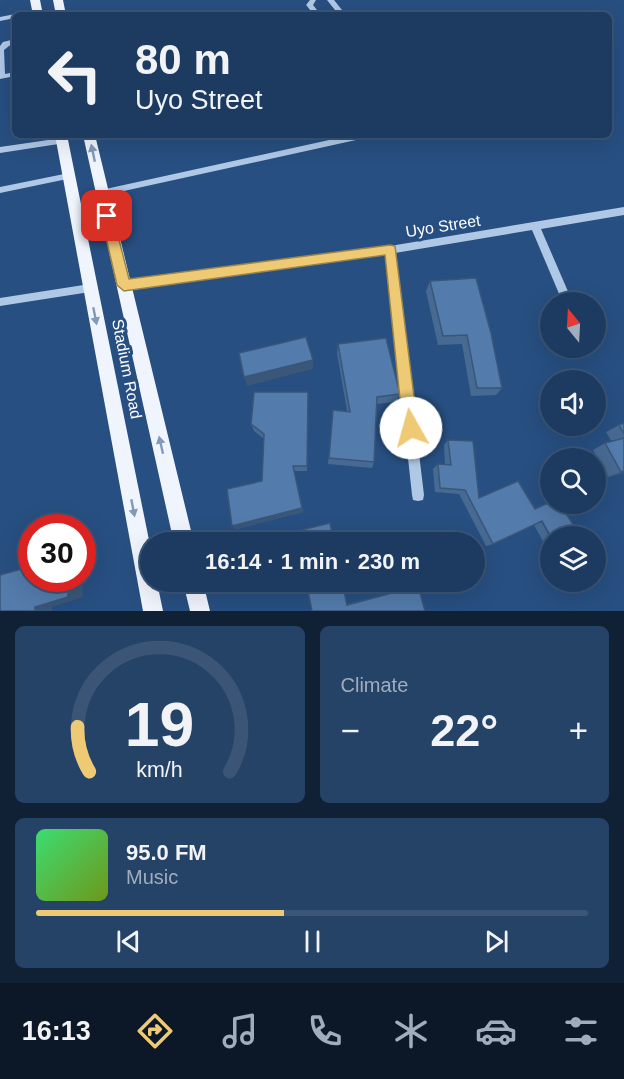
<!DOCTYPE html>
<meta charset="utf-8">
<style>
:root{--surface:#1d3b61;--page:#254267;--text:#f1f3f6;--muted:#a0adbd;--line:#3b5576;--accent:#eeca75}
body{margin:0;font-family:Arial,sans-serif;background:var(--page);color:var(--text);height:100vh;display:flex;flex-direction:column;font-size:22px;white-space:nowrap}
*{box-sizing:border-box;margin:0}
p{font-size:20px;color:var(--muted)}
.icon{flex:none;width:33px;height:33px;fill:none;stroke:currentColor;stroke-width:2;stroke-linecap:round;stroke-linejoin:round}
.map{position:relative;height:611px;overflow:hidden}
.drawer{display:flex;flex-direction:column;gap:15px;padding:15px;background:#102035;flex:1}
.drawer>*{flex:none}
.banner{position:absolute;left:12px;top:12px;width:600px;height:126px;border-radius:9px;box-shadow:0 6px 24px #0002,0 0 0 2px var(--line);background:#1d3b61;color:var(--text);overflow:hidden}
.needle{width:39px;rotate:342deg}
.controls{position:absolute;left:540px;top:292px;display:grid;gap:12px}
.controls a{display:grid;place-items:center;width:66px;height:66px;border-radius:50%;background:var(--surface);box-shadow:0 6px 24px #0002,0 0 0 2px var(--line);font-size:30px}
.speed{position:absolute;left:18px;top:514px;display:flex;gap:12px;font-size:30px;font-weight:700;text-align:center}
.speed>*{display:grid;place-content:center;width:78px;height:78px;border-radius:50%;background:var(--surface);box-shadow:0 6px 24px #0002,0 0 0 2px var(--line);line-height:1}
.speed .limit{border:9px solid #d22;background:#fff;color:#111}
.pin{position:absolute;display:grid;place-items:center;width:51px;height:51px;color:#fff;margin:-26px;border-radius:12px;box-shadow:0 3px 9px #0006}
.me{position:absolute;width:66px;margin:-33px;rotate:353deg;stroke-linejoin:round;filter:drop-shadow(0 0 4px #0008)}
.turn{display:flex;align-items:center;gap:21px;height:126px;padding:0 24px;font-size:27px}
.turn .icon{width:78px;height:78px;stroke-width:2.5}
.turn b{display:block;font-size:42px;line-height:51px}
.big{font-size:45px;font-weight:700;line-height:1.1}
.drawer .tile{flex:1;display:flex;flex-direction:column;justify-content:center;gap:9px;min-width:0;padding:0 21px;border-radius:9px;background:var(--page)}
.drawer .dial{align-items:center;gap:0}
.dial svg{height:156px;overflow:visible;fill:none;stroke:var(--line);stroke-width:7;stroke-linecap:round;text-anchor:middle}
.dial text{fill:var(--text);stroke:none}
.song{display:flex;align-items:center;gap:18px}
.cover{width:72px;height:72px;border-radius:9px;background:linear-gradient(135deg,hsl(140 70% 55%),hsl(80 70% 35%))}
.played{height:6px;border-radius:3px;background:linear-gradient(90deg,var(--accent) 45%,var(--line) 45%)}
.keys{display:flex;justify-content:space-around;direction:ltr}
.heat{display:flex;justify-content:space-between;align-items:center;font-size:33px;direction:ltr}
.drawer .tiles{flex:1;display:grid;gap:15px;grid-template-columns:1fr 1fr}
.tile:last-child{grid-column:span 2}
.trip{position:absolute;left:140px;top:532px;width:345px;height:60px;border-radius:30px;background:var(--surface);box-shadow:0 6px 24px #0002,0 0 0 2px var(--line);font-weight:700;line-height:60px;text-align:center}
.menu{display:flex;height:96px;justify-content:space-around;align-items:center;background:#0c1827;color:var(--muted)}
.menu .icon{width:42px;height:42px}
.menu .current{color:var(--accent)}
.menu b{font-size:27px;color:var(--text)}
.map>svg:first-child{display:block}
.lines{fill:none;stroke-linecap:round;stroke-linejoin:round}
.minor{fill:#afc8e6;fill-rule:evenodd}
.major{fill:#f0f5fd;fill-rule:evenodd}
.wall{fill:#476a93}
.shaded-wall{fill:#3a5678}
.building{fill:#537bab;stroke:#3a5678;stroke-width:1.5}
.oneway{fill:#819ab9}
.route{fill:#eeca75;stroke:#9b834c;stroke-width:1.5}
.labels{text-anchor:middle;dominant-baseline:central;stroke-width:6;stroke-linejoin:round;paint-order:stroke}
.street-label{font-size:16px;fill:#fff;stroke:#274f81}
</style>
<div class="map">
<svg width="624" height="611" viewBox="0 0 624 611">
<rect width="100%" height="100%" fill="#274f81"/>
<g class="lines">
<path class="minor" d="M310 0H316L313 5 321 15H314L307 6 306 5Z
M327 0H334L346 15H339Z
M37 11 40 13 39 14 19 15Z
M15 14 18 15H15V18L0 21V17Z
M15 39V43L9 46 4 50 5 74 15 72V76L0 79V46L3 42Z
M352 135H369L365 138 101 196 96 193 101 190Z
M62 138 66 141 65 143 0 153V147Z
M69 173 73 176 72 178 0 193V187Z
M624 207V215L541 229 573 303H563L532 230 395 253 424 495 423 500 418 501 413 500 412 495 386 254 124 289 120 288 119 285 120 282 124 281 390 246Z
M90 284 94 285 95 288 94 291 90 292 0 306V298Z"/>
<path class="major" d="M30 0H40L43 15H33Z
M53 0H63L66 15H56Z
M55 135H67L150 545V582H157L163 611H143Z
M83 135H95L194 543H174Z
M183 582H203L210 611H190Z"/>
</g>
<path class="wall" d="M430 281 502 388 496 395 471 396 462 344 438 345 426 291Z
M338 344 400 394 396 402 376 404 374 462 372 468 328 464 333 410 347 411 337 353Z
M308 392 307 471H294L303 512 236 529 262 481 264 439 254 431 251 424Z
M624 423V473L608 477 593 450 605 443 612 442 606 432 619 425Z
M448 440 479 498 518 481 550 537V554L534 525 493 544 486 546 459 494 435 492 433 469 438 464H445L444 445Z
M418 586 425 611H312L347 604Z"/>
<path class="shaded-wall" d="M313 360V369L247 386 244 377Z
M624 471V473L608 477 621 472Z
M302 508 303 512 236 529 232 526Z
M82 577 83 597 52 607V611H35V607L68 579H82Z"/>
<path class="building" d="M476 278 491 333 502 388H477L467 335 443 336 430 281Z
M306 337 313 360 244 377 239 353Z
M386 338 400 394 377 397 374 462 329 458 333 410 350 412 338 344Z
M254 392H308L307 466H293L302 508 232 526 227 489 262 481 264 434 251 424Z
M624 423V434L619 425Z
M624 438V471L621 472 605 443Z
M448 440 473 441 479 498 518 481 535 509 550 502V504H560L581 537H551L542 521 493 544 465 490 440 488 438 464 451 465Z
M330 523 334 543H299L297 531Z
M32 566V579H68V597L35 607V611H0V575Z
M306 582H342L347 605 418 586 425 611H312Z"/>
<defs><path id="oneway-solid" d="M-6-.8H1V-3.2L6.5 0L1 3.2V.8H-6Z" transform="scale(1.5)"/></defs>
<g class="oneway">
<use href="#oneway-solid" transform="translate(93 153) rotate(-102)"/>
<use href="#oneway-solid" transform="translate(95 316) rotate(79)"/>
<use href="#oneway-solid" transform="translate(161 445) rotate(-103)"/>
<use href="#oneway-solid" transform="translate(133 508) rotate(79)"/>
</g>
<path class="route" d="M107 211 113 216 129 279 390 245 395 246 418 428 416 434 411 436 405 434 403 428 385 255 124 291 117 285 101 216Z"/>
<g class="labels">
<g class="street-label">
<text transform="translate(443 226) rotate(-9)">Uyo Street</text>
<text transform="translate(127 369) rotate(79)">Stadium Road</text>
</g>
</g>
</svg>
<div class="controls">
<a><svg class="needle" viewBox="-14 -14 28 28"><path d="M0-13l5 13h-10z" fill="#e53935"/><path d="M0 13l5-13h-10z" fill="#a0adbd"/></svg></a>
<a><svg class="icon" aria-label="sound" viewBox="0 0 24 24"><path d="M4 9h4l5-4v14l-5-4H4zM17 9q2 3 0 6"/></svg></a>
<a><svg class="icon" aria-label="search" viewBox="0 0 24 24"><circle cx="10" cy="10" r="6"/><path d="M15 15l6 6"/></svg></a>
<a><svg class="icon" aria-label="layers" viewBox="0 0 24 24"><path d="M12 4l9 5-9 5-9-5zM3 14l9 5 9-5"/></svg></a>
</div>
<div class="speed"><div class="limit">30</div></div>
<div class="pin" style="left:107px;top:216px;background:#d93025"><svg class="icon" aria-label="arrive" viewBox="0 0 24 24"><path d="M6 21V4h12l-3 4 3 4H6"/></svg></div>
<svg class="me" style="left:411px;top:428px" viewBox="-20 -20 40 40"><circle r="19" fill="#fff"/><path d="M0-13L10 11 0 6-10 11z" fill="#eeca75"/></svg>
<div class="trip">16:14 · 1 min · 230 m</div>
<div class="banner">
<div class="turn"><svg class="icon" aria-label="left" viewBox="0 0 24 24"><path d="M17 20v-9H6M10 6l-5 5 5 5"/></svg><div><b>80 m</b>Uyo Street</div></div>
</div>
</div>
<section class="drawer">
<div class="tiles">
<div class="tile dial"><svg viewBox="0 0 100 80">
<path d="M14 69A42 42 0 1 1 86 69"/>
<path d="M14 69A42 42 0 0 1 8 46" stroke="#eeca75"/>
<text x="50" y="56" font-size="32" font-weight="700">19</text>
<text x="50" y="72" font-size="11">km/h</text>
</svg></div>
<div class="tile"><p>Climate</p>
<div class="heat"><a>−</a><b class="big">22°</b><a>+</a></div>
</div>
<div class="tile">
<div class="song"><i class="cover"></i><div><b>95.0 FM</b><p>Music</p></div></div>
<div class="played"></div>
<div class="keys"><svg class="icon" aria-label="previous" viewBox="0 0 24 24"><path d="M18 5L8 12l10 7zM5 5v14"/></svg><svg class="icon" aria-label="pause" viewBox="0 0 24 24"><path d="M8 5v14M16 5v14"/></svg><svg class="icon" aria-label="next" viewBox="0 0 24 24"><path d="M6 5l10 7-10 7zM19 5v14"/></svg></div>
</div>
</div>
</section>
<nav class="menu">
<b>16:13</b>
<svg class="icon current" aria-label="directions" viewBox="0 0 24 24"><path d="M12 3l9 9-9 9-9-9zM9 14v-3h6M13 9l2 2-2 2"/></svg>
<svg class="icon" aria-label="music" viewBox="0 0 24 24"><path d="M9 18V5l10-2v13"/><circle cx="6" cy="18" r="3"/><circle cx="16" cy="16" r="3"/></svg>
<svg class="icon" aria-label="phone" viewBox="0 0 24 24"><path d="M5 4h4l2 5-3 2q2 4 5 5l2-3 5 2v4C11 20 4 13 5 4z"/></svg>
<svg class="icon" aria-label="climate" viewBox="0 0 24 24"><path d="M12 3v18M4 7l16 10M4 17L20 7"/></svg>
<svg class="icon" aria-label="car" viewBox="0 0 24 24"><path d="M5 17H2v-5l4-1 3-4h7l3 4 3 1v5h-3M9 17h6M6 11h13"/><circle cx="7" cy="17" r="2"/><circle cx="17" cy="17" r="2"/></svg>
<svg class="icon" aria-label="filters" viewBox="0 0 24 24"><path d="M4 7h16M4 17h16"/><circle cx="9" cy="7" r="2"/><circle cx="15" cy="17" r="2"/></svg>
</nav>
